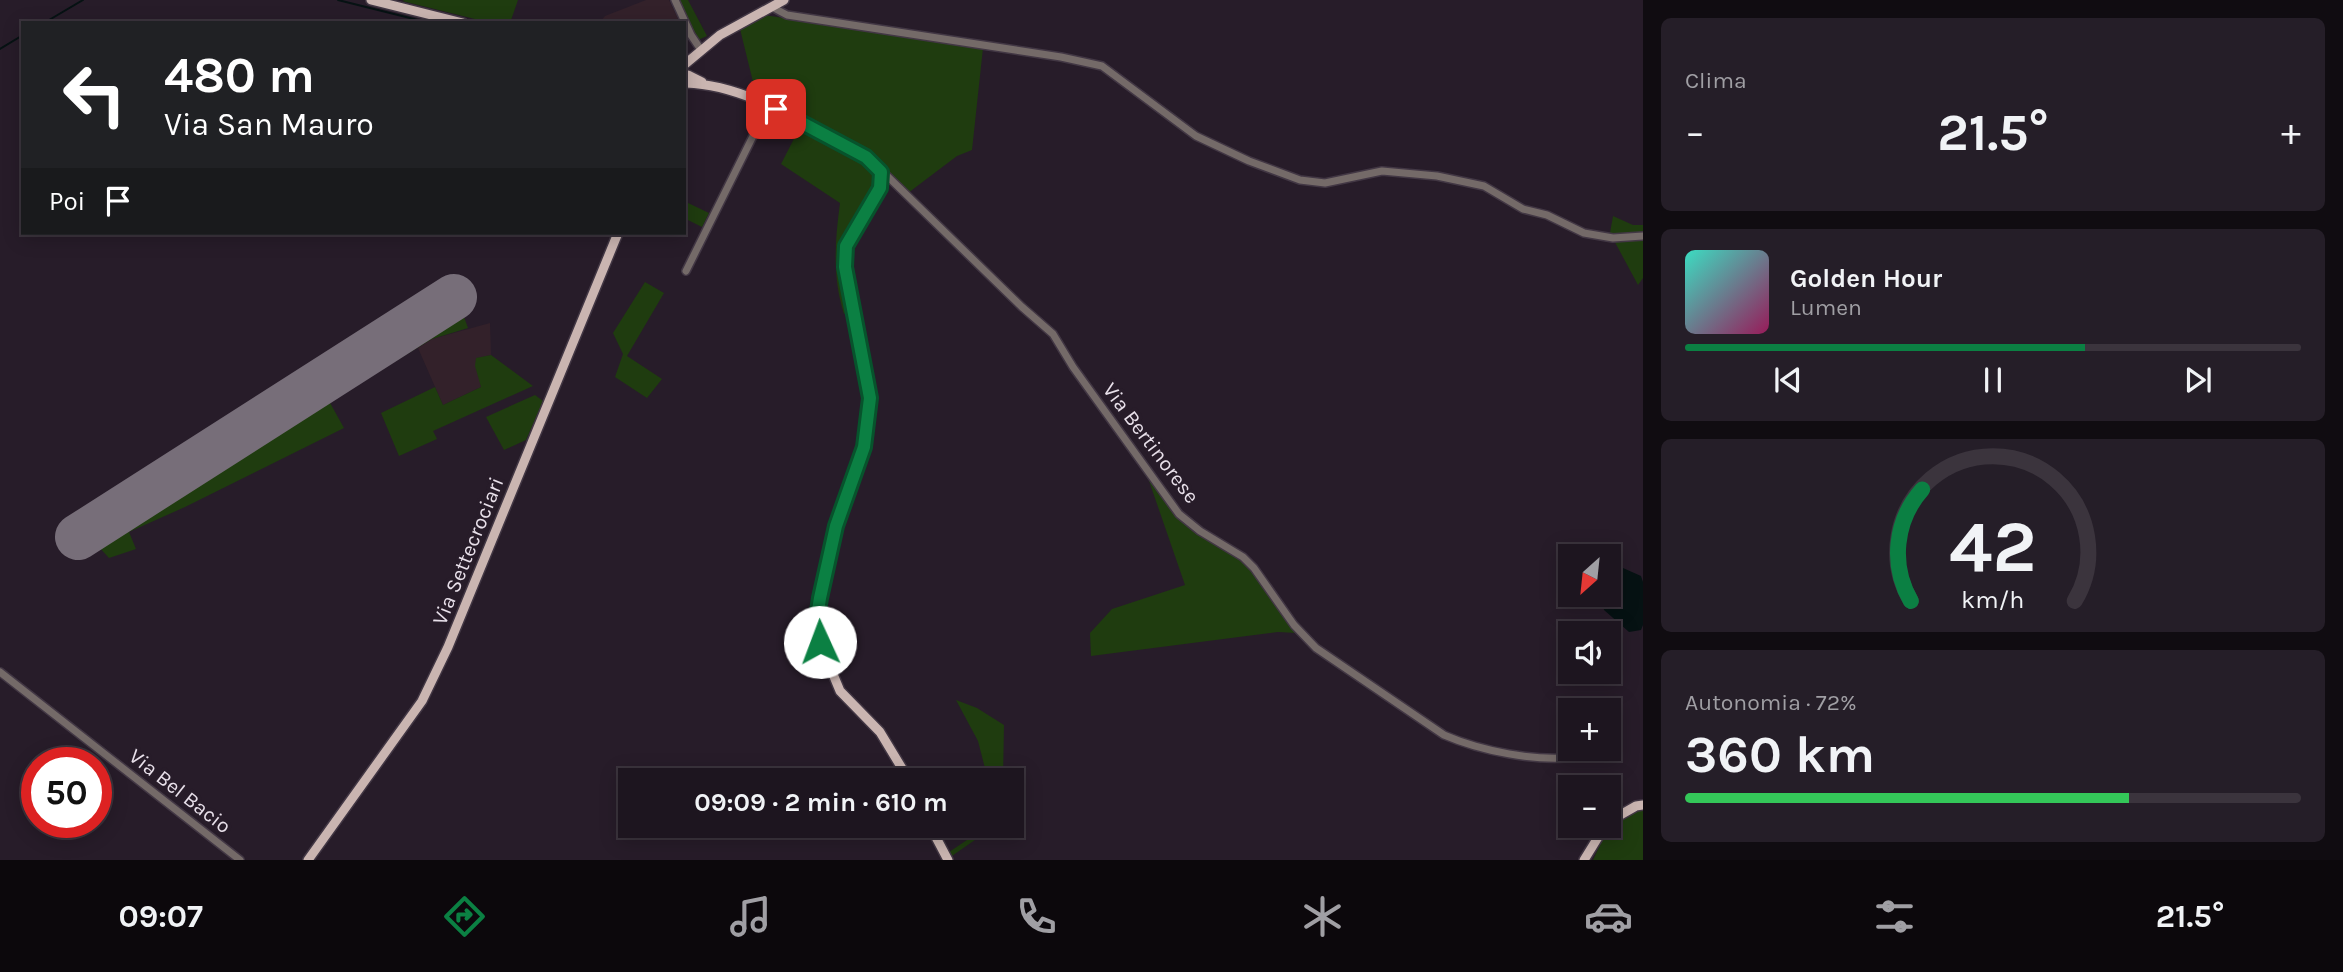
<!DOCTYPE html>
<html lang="it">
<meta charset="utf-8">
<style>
:root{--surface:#1d151f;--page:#251e28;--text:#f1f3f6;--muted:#a09fa4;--line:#3b343d;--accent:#0b8043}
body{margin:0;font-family:Karla,sans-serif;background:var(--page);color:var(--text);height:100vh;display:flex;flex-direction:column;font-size:26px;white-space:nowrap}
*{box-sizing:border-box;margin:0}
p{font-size:23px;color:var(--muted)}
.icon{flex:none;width:38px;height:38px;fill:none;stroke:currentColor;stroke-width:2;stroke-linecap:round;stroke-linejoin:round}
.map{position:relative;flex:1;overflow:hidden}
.side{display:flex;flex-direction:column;gap:18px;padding:18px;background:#100c11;width:700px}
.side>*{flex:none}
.guide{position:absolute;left:21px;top:21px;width:665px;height:214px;border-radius:0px;box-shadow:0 4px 18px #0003,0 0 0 2px var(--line);background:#202124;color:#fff;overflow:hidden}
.needle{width:46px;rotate:207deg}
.fabs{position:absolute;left:1558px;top:544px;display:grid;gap:14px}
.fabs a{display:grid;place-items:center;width:63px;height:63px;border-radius:0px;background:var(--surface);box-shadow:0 4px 18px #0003,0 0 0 2px var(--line);font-size:35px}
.speed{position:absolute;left:21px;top:747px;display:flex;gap:14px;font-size:35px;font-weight:700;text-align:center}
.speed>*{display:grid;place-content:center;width:91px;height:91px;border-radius:50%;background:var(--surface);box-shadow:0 4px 18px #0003,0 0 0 2px var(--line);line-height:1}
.speed .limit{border:10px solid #d22;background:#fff;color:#111}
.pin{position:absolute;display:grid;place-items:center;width:60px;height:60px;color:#fff;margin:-30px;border-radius:14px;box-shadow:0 4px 10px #0006}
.me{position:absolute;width:77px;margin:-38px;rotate:358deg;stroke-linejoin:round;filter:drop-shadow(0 0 5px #0008)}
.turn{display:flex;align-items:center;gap:24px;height:147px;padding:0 28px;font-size:32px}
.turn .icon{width:91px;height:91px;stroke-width:2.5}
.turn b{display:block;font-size:49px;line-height:60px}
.then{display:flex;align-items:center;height:66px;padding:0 28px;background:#0003;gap:14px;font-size:26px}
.big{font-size:52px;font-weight:700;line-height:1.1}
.side .widget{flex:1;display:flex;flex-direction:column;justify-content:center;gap:10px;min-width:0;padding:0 24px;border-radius:10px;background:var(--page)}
.side .dial{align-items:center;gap:0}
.dial svg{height:182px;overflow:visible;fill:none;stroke:var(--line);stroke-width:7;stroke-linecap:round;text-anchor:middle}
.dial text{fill:var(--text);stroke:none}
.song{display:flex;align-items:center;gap:21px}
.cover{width:84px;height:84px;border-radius:10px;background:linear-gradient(135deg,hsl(170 70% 55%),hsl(330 70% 35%))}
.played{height:7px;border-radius:4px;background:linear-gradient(90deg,var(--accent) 65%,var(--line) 65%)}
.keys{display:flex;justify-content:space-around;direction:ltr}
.heat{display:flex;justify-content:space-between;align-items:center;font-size:38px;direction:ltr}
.charge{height:10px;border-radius:5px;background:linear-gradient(90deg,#34c759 72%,var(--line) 0)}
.trip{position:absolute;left:618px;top:768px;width:406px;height:70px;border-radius:0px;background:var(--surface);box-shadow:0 4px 18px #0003,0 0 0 2px var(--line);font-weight:700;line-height:70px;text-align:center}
.tab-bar{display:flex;height:112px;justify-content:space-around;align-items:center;background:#0c080c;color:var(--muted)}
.tab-bar .icon{width:49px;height:49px}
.tab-bar .active{color:var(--accent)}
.tab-bar b{font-size:32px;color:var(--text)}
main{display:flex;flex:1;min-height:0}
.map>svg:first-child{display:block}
.industrial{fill:#33212a}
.green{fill:#1f3c0f}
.water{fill:#061213}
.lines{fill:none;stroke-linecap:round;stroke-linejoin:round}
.stream{stroke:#061213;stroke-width:2}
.runway{stroke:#776e79;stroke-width:46}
.minor-casing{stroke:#423744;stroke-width:10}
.major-casing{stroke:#423744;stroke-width:12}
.minor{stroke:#746a68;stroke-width:7}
.major{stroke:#cab5b1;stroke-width:9}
.route-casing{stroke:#07532c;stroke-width:18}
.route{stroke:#0b8043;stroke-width:12}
.labels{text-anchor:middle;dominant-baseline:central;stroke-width:7;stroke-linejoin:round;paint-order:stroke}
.street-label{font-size:21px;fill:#e8e0ea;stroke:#271c29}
</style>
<main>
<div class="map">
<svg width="1643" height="860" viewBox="0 0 1643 860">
<rect width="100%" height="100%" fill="#271c29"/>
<path class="industrial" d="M646 0H669L680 23H599L605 16Z
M490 323 491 355 477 358 481 387 443 405 418 348 432 339Z"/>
<path class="green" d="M405 0H518L510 23H491L402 1Z
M678 0H688L707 36 698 40Z
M764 15 983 48 972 150 957 156 908 193 875 160 848 142 756 94 740 29Z
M800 127C816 135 862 153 871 166 886 185 844 227 840 248 837 269 842 292 847 312L844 314C832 276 835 241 840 203L781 164Z
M684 201 709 213 702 227 684 218Z
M1613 216 1633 225H1643V278L1638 285 1610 233Z
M645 282 664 293 627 356 662 379 647 398 615 377 623 354 613 333Z
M459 303 468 328 432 339 329 401 344 428 185 507 129 532 136 549 109 558 98 546 89 549 81 542 174 487Z
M491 355 533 386 433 431 437 439 399 456 381 413 435 387 443 405 481 387 475 366 476 358Z
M535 395 543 401 526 440 504 450 486 417Z
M1148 478 1178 517 1255 571 1297 633 1278 632 1091 656 1090 633 1112 609 1185 585Z
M956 700 977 708 1004 725 1003 780H988L978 741Z
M1643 810V860H1593C1605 835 1611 814 1643 810Z
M988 826H995L949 858 946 854Z"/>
<path class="water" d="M1623 568 1641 576 1643 582V625L1641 630 1629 632 1604 610 1601 595H1608V570Z"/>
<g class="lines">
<path class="stream" d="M338 0 430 23
M44 23 83 0
M0 49 23 35"/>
<path class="runway" d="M78 537 454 297"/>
<g class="minor-casing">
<path id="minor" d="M675 0 691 35 701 50
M772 7 787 15 1061 57 1102 66 1196 136 1249 161 1300 180 1325 183 1382 171 1437 176 1484 186 1523 209 1547 215 1584 233 1613 238 1643 236
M752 97 758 107 760 122
M880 169 1022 307 1053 334 1073 367 1179 514 1200 531 1243 557 1254 568 1294 625 1316 648 1444 735C1481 751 1536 762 1576 757
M686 271 760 122 775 114 786 115
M0 672 240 860"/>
</g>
<g class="major-casing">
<path id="major" d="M371 0 463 23
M684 65 720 35 784 0
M688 75 702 82
M686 83C746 85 800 122 852 149L866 157 881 172 880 188 846 246 845 266 870 398 864 447 836 526 820 598 818 611 820 643 840 691 880 732 909 780
M1608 822 1636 806 1643 805
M930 826 948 860
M308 860 422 701 448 647 618 233
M1584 860 1605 826"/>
</g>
<use href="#minor" class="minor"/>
<use href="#major" class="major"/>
</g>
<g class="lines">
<g class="route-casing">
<path id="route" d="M776 109 866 157 881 172 880 188 846 246 845 267 870 398 864 447 836 526 820 598 818 611 820 642"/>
</g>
<use href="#route" class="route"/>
</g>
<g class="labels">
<g class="street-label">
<text transform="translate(1151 443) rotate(53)">Via Bertinorese</text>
<text transform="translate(468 551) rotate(-68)">Via Settecrociari</text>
<text transform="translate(180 791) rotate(38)">Via Bel Bacio</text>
</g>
</g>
</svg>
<div class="fabs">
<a><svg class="needle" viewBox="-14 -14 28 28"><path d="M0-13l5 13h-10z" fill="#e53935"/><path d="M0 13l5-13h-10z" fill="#a09fa4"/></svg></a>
<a><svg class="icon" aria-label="sound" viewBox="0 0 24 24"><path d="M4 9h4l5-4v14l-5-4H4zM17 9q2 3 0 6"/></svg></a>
<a>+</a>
<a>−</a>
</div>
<div class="speed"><div class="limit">50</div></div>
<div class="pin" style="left:776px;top:109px;background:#d93025"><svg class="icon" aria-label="arrive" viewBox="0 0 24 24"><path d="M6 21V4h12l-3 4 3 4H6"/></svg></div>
<svg class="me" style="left:820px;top:642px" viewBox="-20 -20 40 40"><circle r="19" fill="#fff"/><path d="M0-13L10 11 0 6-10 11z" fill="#0b8043"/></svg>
<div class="trip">09:09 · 2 min · 610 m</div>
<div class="guide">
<div class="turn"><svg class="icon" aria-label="left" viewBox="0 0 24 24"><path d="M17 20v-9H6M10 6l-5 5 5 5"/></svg><div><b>480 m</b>Via San Mauro</div></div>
<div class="then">Poi<svg class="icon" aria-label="arrive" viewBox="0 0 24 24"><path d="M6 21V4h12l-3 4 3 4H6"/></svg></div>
</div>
</div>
<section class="side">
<div class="widget"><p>Clima</p>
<div class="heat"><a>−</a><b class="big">21.5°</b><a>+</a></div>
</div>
<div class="widget">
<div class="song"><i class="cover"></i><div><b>Golden Hour</b><p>Lumen</p></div></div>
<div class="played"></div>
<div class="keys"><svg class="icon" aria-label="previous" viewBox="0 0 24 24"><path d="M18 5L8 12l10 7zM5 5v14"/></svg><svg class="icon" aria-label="pause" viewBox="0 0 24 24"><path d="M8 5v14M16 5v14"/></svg><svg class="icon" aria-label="next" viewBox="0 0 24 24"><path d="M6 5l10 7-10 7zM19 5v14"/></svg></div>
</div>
<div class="widget dial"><svg viewBox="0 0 100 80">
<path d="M14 69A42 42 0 1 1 86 69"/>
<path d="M14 69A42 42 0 0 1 19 20" stroke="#0b8043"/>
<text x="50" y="56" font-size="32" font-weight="700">42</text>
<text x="50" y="72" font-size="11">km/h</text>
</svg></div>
<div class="widget"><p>Autonomia · 72%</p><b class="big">360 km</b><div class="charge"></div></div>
</section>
</main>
<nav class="tab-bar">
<b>09:07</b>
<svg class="icon active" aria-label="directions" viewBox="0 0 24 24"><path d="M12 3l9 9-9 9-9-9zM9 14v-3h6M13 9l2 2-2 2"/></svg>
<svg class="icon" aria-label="music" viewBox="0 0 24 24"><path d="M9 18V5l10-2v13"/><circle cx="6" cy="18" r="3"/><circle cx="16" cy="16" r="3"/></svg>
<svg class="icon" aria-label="phone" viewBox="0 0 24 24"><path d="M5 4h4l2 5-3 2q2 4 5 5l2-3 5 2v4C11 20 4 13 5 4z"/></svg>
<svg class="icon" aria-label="climate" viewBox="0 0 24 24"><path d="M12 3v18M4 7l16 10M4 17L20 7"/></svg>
<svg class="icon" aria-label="car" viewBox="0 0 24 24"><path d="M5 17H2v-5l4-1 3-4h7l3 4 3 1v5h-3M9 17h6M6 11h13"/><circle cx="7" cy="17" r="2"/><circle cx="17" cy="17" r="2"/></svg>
<svg class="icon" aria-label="filters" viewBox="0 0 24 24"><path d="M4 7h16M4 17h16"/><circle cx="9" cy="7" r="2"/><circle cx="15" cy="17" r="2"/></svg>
<b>21.5°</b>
</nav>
